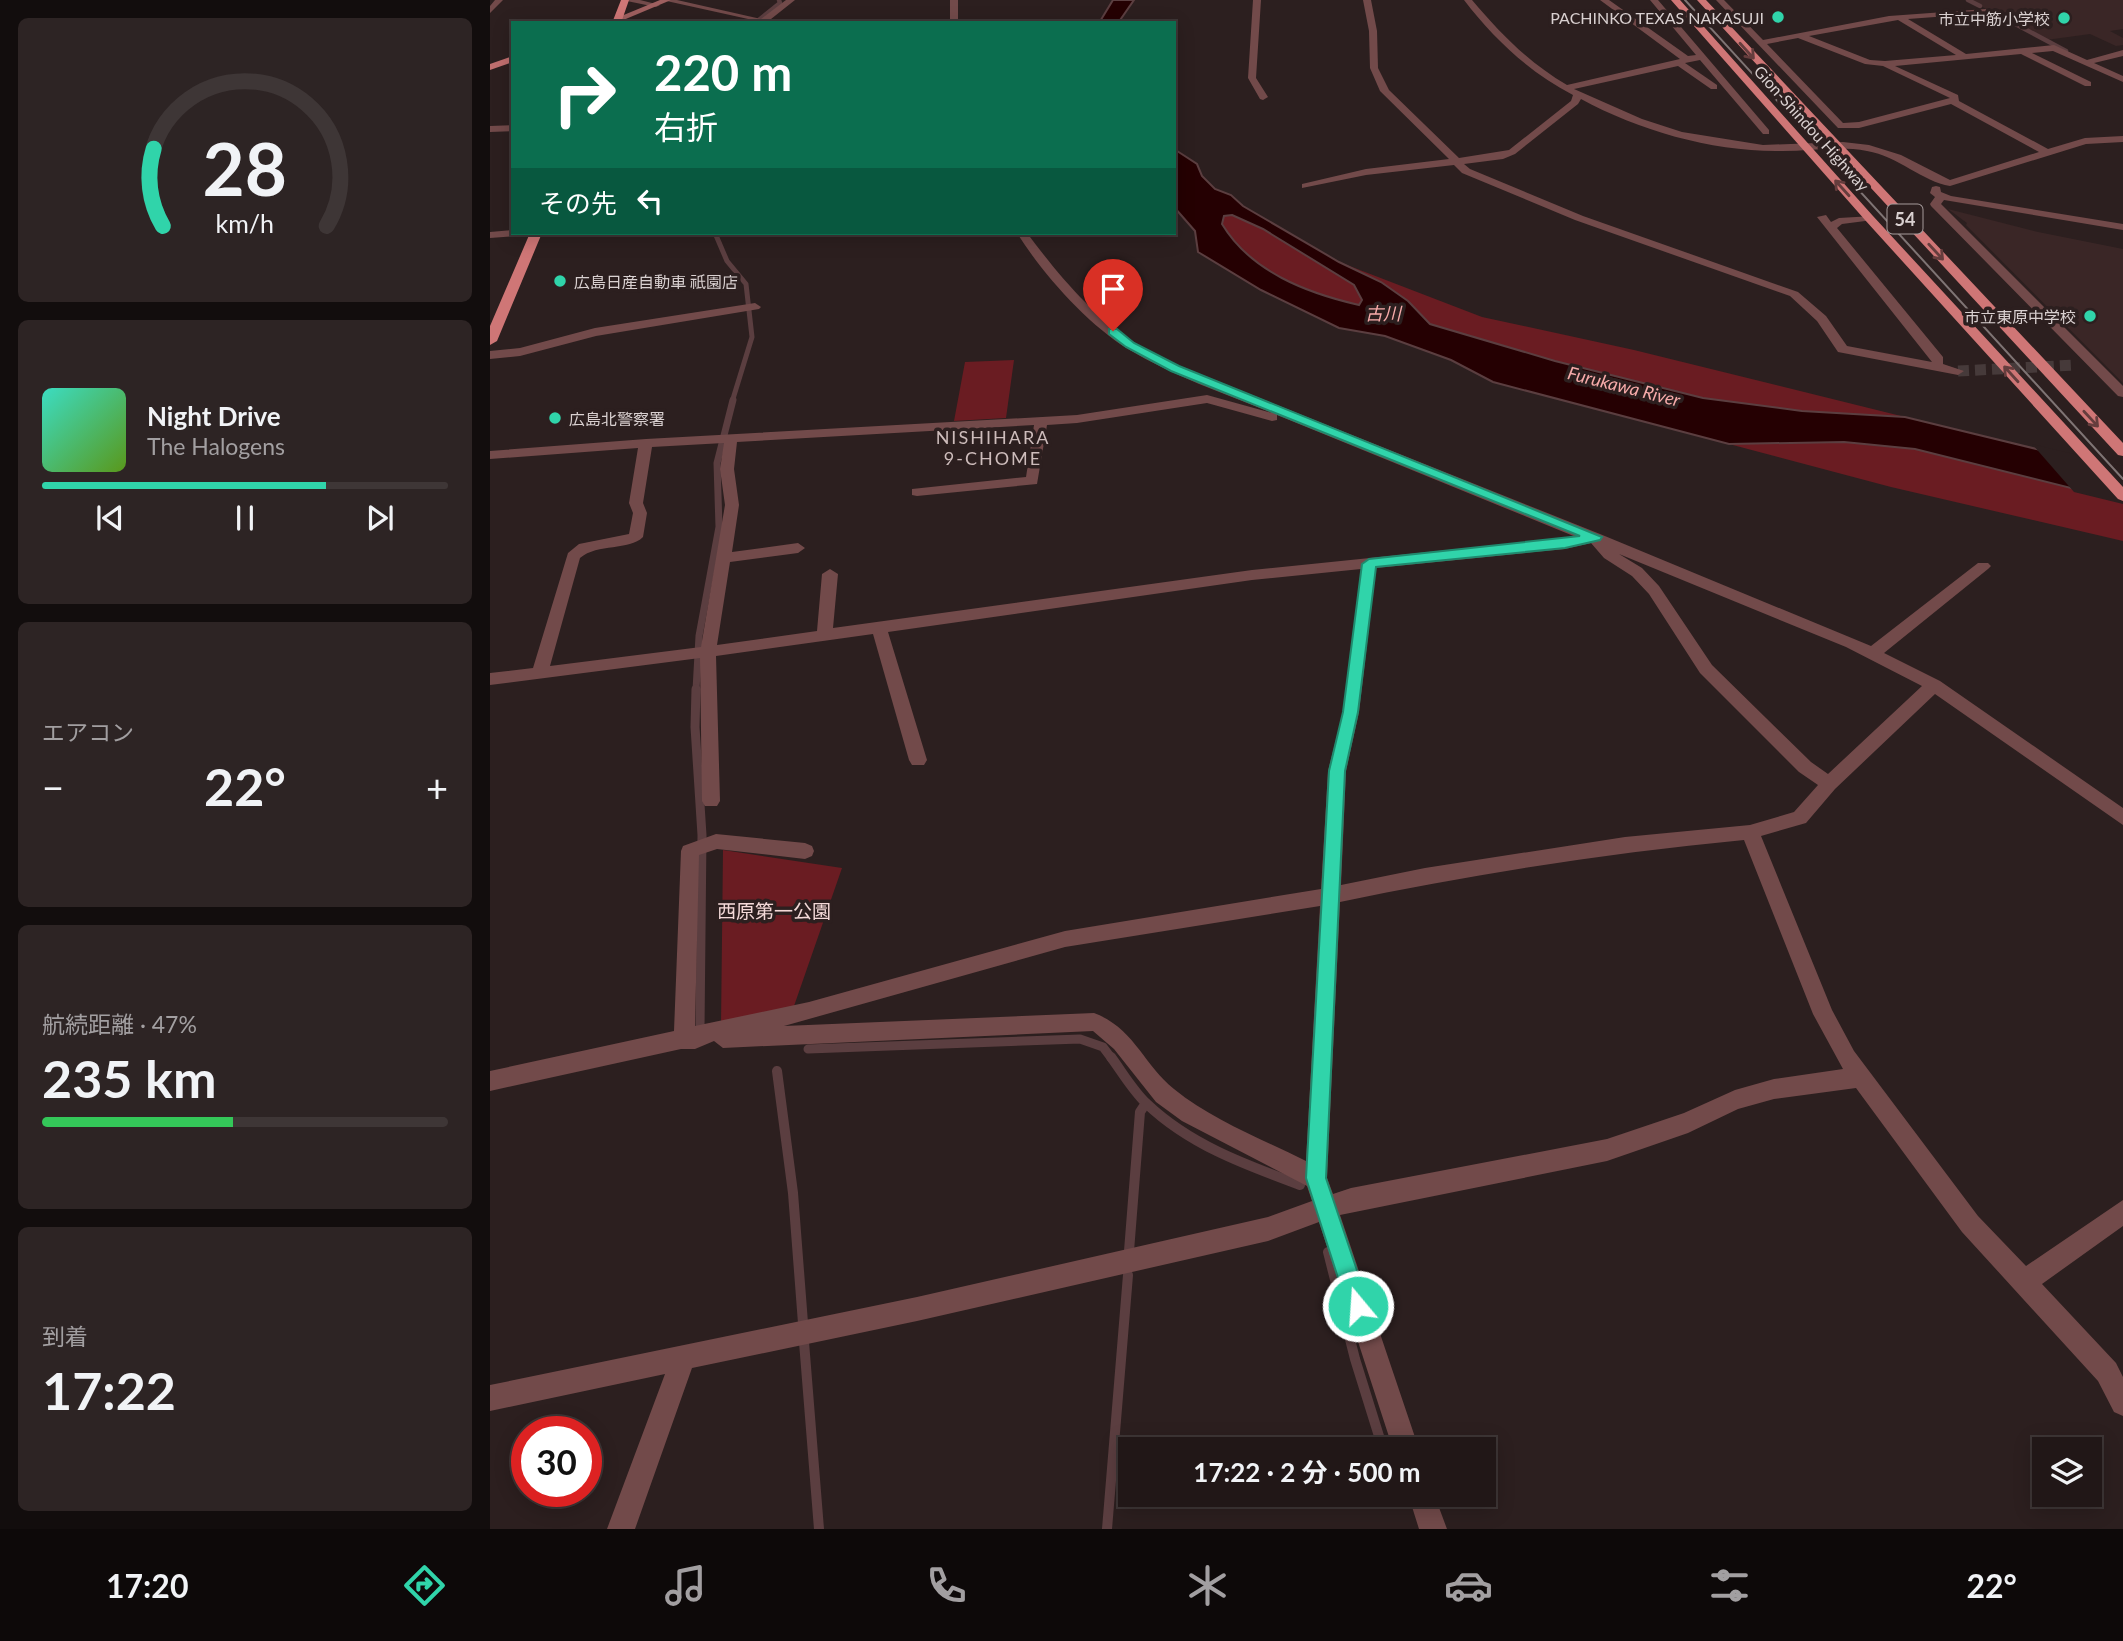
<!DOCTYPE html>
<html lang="ja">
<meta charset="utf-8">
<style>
:root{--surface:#211717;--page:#2d2424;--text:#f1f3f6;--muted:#a29fa1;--line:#3e3636;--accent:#30d4aa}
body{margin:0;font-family:Lato,"Noto Sans JP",sans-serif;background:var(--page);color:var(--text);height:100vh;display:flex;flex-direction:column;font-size:26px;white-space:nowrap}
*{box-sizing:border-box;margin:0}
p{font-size:23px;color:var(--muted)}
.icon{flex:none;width:38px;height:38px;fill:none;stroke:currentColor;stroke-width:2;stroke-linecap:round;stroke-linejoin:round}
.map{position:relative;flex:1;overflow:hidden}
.panel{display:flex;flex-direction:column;gap:18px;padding:18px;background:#120d0d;width:490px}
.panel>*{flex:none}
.top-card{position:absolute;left:21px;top:21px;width:665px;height:214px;border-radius:0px;box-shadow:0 4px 18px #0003,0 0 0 2px var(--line);background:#0b6e4f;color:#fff;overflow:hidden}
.controls{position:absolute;left:1542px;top:1437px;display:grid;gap:14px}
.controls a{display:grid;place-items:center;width:70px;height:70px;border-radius:0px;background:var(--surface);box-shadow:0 4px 18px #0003,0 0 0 2px var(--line);font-size:35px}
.speed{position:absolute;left:21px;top:1416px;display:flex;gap:14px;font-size:35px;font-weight:700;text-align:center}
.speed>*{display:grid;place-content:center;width:91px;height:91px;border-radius:50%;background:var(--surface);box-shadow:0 4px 18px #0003,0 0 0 2px var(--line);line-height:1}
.speed .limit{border:10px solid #d22;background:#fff;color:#111}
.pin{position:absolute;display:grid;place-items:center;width:60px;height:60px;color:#fff;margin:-72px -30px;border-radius:50% 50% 50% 0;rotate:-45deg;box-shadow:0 0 7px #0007}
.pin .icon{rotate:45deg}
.me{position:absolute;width:77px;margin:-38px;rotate:342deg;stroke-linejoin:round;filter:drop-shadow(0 0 5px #0008)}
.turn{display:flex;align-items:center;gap:24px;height:147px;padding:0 28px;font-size:32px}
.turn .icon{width:91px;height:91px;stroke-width:2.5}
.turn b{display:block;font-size:49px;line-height:60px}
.then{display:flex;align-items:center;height:66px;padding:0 28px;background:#0003;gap:14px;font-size:26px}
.big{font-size:52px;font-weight:700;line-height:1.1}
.panel .widget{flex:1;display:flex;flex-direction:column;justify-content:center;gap:10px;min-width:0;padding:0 24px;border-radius:10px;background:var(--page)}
.panel .dial{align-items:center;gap:0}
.dial svg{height:182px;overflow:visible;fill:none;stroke:var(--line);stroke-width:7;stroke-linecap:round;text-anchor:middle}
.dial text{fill:var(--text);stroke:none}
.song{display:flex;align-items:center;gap:21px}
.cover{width:84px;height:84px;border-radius:10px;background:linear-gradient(135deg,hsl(170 70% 55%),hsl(90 70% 35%))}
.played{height:7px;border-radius:4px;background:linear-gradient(90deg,var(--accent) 70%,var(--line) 70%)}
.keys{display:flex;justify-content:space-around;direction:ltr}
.heat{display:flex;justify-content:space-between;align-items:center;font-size:38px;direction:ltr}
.charge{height:10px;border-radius:5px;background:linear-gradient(90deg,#34c759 47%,var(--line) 0)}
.trip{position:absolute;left:628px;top:1437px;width:378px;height:70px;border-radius:0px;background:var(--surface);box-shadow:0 4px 18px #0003,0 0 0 2px var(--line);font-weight:700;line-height:70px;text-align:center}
.tab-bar{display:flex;height:112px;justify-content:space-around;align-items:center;background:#0d0909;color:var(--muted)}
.tab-bar .icon{width:49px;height:49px}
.tab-bar .on{color:var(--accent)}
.tab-bar b{font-size:32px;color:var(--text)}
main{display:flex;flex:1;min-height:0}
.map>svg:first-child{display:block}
.built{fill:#3a2626}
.green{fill:#6a1c22}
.water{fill:#250002;stroke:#5b3e40;stroke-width:2;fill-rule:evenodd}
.pier{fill:#2c1f1f}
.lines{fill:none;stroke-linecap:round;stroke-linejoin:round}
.stream-far4{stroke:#5b3e40;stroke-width:4.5}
.stream-far3{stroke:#5b3e40;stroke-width:5}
.stream-far2{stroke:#5b3e40;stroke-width:7}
.stream-far1{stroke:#5b3e40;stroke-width:9}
.stream{stroke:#5b3e40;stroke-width:10}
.minor-tunnel{stroke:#463a3a;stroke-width:11;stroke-dasharray:11 6;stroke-linecap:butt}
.minor{fill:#724a4a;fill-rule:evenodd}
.secondary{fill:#9e5f5f;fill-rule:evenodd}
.primary{fill:#c06f6f;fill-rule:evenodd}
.trunk{fill:#cf7676;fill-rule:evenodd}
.tram{stroke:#7f7474;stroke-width:2}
.oneway{stroke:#653d3d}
.route{fill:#30d4aa;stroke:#1f8a6e;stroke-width:2}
.poi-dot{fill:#30d4aa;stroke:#2c1f1f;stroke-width:2.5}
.labels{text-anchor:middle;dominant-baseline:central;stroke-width:7;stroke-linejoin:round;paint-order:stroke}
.far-poi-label{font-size:16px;fill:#d9d0d0;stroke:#2c1f1f;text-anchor:end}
.far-street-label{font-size:16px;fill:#d9d0d0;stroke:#2c1f1f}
.shield{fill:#2c1f1f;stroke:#a59b9b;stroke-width:2}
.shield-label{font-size:18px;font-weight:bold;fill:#d9d0d0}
.far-water-label{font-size:18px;font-style:italic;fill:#f7abaa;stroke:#2c1f1f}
.far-neighbourhood-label{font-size:18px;letter-spacing:2px;fill:#cdbcbb;stroke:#2c1f1f}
.park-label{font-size:19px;fill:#f4d9d8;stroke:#2c1f1f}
</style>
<main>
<section class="panel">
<div class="widget dial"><svg viewBox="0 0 100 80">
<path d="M14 69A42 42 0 1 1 86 69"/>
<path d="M14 69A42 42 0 0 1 10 35" stroke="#30d4aa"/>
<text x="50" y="56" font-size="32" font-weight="700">28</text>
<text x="50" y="72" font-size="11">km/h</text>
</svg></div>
<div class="widget">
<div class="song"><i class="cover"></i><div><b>Night Drive</b><p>The Halogens</p></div></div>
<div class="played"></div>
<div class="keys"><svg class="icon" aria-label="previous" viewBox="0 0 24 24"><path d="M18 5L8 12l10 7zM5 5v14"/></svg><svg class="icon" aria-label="pause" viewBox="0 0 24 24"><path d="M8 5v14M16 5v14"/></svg><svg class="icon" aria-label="next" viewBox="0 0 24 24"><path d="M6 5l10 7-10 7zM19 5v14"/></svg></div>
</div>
<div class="widget"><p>エアコン</p>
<div class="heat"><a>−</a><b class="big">22°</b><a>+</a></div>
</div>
<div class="widget"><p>航続距離 · 47%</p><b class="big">235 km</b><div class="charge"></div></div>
<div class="widget"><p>到着</p><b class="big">17:22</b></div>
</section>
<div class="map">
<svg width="1633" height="1529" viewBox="0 0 1633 1529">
<rect width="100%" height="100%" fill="#2c1f1f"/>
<path class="built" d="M1479 0H1633V29L1620 31 1633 38V45L1626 46 1600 34 1556 40Z
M1458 209 1548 232 1633 249V383L1476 225 1477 223Z"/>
<path class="green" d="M742 215 773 229 864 285 872 300 869 305C817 293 761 272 732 224L734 216Z
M849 262 992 317 1144 350 1415 417 1312 411 1213 398 1065 361 940 324 918 301Z
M524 360 516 418 464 421 475 362Z
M1354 442 1425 449 1633 501V541L1401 487 1239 444Z
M233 850 352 868 304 1006 231 1025Z"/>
<path class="water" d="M623 0H644L628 23H609Z
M684 149 707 164 712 176 725 189 741 195 753 206 849 262 891 282 918 301 940 324 1065 361 1213 398 1312 411 1415 417 1633 470V501L1425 449 1354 442 1239 444 1003 382 961 360 895 336 849 328 771 290 708 252 705 231 684 207ZM742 215 773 229 864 285 872 300 869 305C817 293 761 272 732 224L734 216Z"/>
<path class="pier" d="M1542 444 1633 466V504L1584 492Z"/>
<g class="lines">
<path class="stream-far4" d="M1478 0 1490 6
M1501 11 1576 51
M265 23 290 3 289 0"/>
<path class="stream-far3" d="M225 233 237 261 256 284 262 337 242 402"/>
<path class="stream-far2" d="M206 690 209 636 229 527 227 463 243 400"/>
<path class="stream-far1" d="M206 689 205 727 212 835 210 1029
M318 1049 590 1039 613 1047 622 1059"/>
<path class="stream" d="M621 1057C632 1072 643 1091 657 1104 700 1145 756 1165 810 1185
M287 1071 303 1193 313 1323
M639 1251 650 1112 656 1103
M838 1252 865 1359 893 1449
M314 1342 329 1529
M617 1529 638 1275"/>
<path class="minor-tunnel" d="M1468 371 1586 365"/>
<path class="minor" d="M5 0H13L0 13V6Z
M132 0H150L170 5 166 7Z
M172 0H187L271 19 296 0H305L276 23Z
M460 0H468V23H460Z
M763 0H771L766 78 778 97 773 100 770 99 758 78Z
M873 0H881L887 31 888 68 899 90 969 158 1019 150 1081 101 1083 95C1039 72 1004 39 974 0H982C1010 33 1039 63 1077 85L1190 59 1110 0H1119L1198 56 1206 55 1160 0H1168L1279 130V134H1273L1210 60 1195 63 1227 85V89H1221L1188 66 1084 89 1152 119 1192 132 1273 145 1353 142 1379 145 1411 155 1460 180 1549 152 1461 104 1369 128H1348L1226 0H1234L1273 40 1399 16 1496 9 1499 13 1418 19 1476 54 1564 45 1597 60 1633 50V56L1604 63 1633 76V82L1563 51 1542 53 1601 82V86H1595L1531 54 1405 66 1468 95 1469 101 1558 149 1595 138 1633 136V142L1596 144 1460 186C1433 182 1408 156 1377 151 1347 145 1316 152 1286 151 1220 151 1148 130 1091 99L1088 104 1025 154 1013 159 974 164 980 169 1093 216 1308 292 1336 316 1357 346 1442 362 1327 217 1336 215 1341 222 1349 218 1383 216V220L1352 224 1347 228 1453 357V364L1474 371 1468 375 1348 352 1327 321 1300 296 1085 220 972 173 964 165 876 175 812 188V184L876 169 959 159 890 91 880 68 879 31ZM1408 20 1466 55 1395 61 1380 60 1319 36ZM1308 38 1375 64 1393 66 1460 98 1369 122 1353 123 1277 44Z
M23 125V131L0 132V126Z
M1446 186 1450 187 1451 192 1461 196 1633 224V230L1454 200 1451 204 1633 386V397L1628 396 1441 206 1440 204 1445 197 1440 193 1442 187Z
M23 230V233H34L29 236 0 238V232Z
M527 233H537C567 273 603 317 647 344 660 352 675 359 689 366L1110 534 1381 646 1488 563H1498L1501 566 1498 569 1394 653 1450 681 1633 808V825L1445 694 1345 789 1316 823 1271 836 1342 1010 1364 1051 1488 1216 1536 1266 1633 1200V1226L1552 1284 1626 1363 1633 1377V1416L1624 1412 1608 1381 1472 1232 1366 1088 1284 1099 1248 1109 1198 1133 1117 1161 850 1215 929 1449H903L829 1222 778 1241 427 1321 202 1368 145 1529H117L175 1374 0 1411V1385L427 1297 778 1217 822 1201 817 1186 692 1121 666 1102 624 1049 603 1031 233 1048 224 1041 205 1049H191L0 1091V1071L184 1031 191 851 193 846 226 834 315 843 322 846 324 851 322 856 315 859 227 849 209 855 205 1026 319 1002 575 931 831 889 838 771 853 712 871 569 762 580 398 632 437 760 434 765H422L419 760 383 634 226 656 230 801 227 806H215L212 801 210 658 0 685V673L43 668 78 553 89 544 139 534 143 513 139 503 148 448 0 459V451L156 439 587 415 717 395 782 413C733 393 683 376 638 349 597 324 552 273 527 233ZM717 403 782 421 787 420V415L1086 537 762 570 343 628 348 574 340 569 332 574 327 631 227 645 240 562 308 553 315 548 308 543 242 552 249 505 244 469 247 442 544 425 536 477 422 489V495L427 496 547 484 557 425 587 423ZM234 443 230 469 235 505 211 647 60 666 90 558C108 543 139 551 153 537L157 513 153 503 162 447ZM1101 543 1114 558 1142 576 1159 594 1210 673 1309 772 1328 785 1304 812 1260 825 1135 837 935 868 851 885 856 771 869 712 886 568 1075 549ZM1129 554 1356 647 1432 686 1338 774 1321 762 1222 665 1169 586 1152 568ZM1254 840 1323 1014 1353 1069 1284 1079 1245 1090 1194 1113 1117 1139 861 1188 843 1194 837 1178 850 902C984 874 1118 853 1254 840ZM830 906 816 1161C772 1139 722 1120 684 1089 653 1064 644 1028 604 1013L294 1026 575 947Z
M265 303 271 307 269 309 106 336 30 356 0 359V351L30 348 105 328Z
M918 1494H944L957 1529H929Z"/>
<path class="secondary" d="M170 0H181L131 21 124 19Z"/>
<path class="primary" d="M23 56V62L0 70V64Z"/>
<path class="trunk" d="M131 0H139L131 23H122Z
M1181 0H1190L1383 216 1633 487V501L1628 499 1375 220Z
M1207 0H1216L1633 443V456L1628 455Z
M40 233H52L7 341 0 345V326Z"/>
<path class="tram" d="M1195 0 1633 479"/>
</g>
<defs><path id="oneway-shaft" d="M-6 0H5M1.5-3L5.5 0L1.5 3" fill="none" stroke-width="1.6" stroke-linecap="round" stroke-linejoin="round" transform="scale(1.75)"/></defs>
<g class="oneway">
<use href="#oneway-shaft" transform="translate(1257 51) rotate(48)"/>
<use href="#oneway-shaft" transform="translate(1352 188) rotate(-132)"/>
<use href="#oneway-shaft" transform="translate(1446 252) rotate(47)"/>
<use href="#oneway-shaft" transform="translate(1521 374) rotate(-132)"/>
<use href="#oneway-shaft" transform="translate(1601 419) rotate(47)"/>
</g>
<path class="route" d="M619 329H627L644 343 689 366 1112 537 1110 540 1075 548 886 567 868 712 855 771 836 1178 879 1306 876 1313 868 1317 861 1313 857 1306 816 1178 839 771 853 712 872 564 879 559 1090 536 681 371 636 347 619 334Z"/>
<g class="poi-dot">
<circle cx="1288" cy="17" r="7"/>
<circle cx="1574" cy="18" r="7"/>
<circle cx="70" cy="281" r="7"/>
<circle cx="1600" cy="316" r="7"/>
<circle cx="65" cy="418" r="7"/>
</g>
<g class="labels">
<g class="far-poi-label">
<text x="1274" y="17">PACHINKO TEXAS NAKASUJI</text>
<text x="1560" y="18">市立中筋小学校</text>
<text x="84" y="281" text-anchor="start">広島日産自動車 祇園店</text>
<text x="1586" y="316">市立東原中学校</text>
<text x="79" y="418" text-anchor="start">広島北警察署</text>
</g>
<g class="far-street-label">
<text transform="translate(1322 128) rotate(48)">Gion-Shindou Highway</text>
</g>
<rect class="shield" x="1397.5" y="204.5" width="35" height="29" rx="5"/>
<g class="shield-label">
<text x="1415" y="219">54</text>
</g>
<g class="far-water-label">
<text x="893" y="313">古川</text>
<text transform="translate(1134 386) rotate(14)">Furukawa River</text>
</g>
<g class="far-neighbourhood-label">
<text x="503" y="437">NISHIHARA<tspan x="503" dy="21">9-CHOME</tspan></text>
</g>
<g class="park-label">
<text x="284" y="910">西原第一公園</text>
</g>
</g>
</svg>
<div class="controls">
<a><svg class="icon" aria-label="layers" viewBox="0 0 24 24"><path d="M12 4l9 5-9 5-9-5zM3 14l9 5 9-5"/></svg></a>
</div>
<div class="speed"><div class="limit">30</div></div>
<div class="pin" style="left:623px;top:331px;background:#d93025"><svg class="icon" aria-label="arrive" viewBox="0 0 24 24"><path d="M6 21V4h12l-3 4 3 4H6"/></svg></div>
<svg class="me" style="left:868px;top:1306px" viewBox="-20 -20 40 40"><circle r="17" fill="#30d4aa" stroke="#fff" stroke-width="3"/><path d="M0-11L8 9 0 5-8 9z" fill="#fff"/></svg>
<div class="trip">17:22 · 2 分 · 500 m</div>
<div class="top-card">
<div class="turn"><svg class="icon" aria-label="right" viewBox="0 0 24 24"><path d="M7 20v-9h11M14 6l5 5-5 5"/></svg><div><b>220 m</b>右折</div></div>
<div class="then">その先<svg class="icon" aria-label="left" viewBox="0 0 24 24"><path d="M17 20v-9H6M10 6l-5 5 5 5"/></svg></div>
</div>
</div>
</main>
<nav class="tab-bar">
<b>17:20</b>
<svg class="icon on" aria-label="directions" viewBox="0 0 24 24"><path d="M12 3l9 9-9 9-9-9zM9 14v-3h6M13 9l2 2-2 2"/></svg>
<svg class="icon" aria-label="music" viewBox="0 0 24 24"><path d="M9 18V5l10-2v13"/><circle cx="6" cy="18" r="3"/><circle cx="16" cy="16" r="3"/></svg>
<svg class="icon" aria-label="phone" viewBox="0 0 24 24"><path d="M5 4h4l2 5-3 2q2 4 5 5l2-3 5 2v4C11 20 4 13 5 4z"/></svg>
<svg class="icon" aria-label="climate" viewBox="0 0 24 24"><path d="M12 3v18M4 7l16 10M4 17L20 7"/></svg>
<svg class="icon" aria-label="car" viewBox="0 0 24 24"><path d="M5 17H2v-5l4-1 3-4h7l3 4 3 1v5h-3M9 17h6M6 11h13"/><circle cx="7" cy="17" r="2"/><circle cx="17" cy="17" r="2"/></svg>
<svg class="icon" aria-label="filters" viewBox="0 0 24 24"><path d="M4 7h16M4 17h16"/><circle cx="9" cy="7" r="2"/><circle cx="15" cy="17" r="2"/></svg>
<b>22°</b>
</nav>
